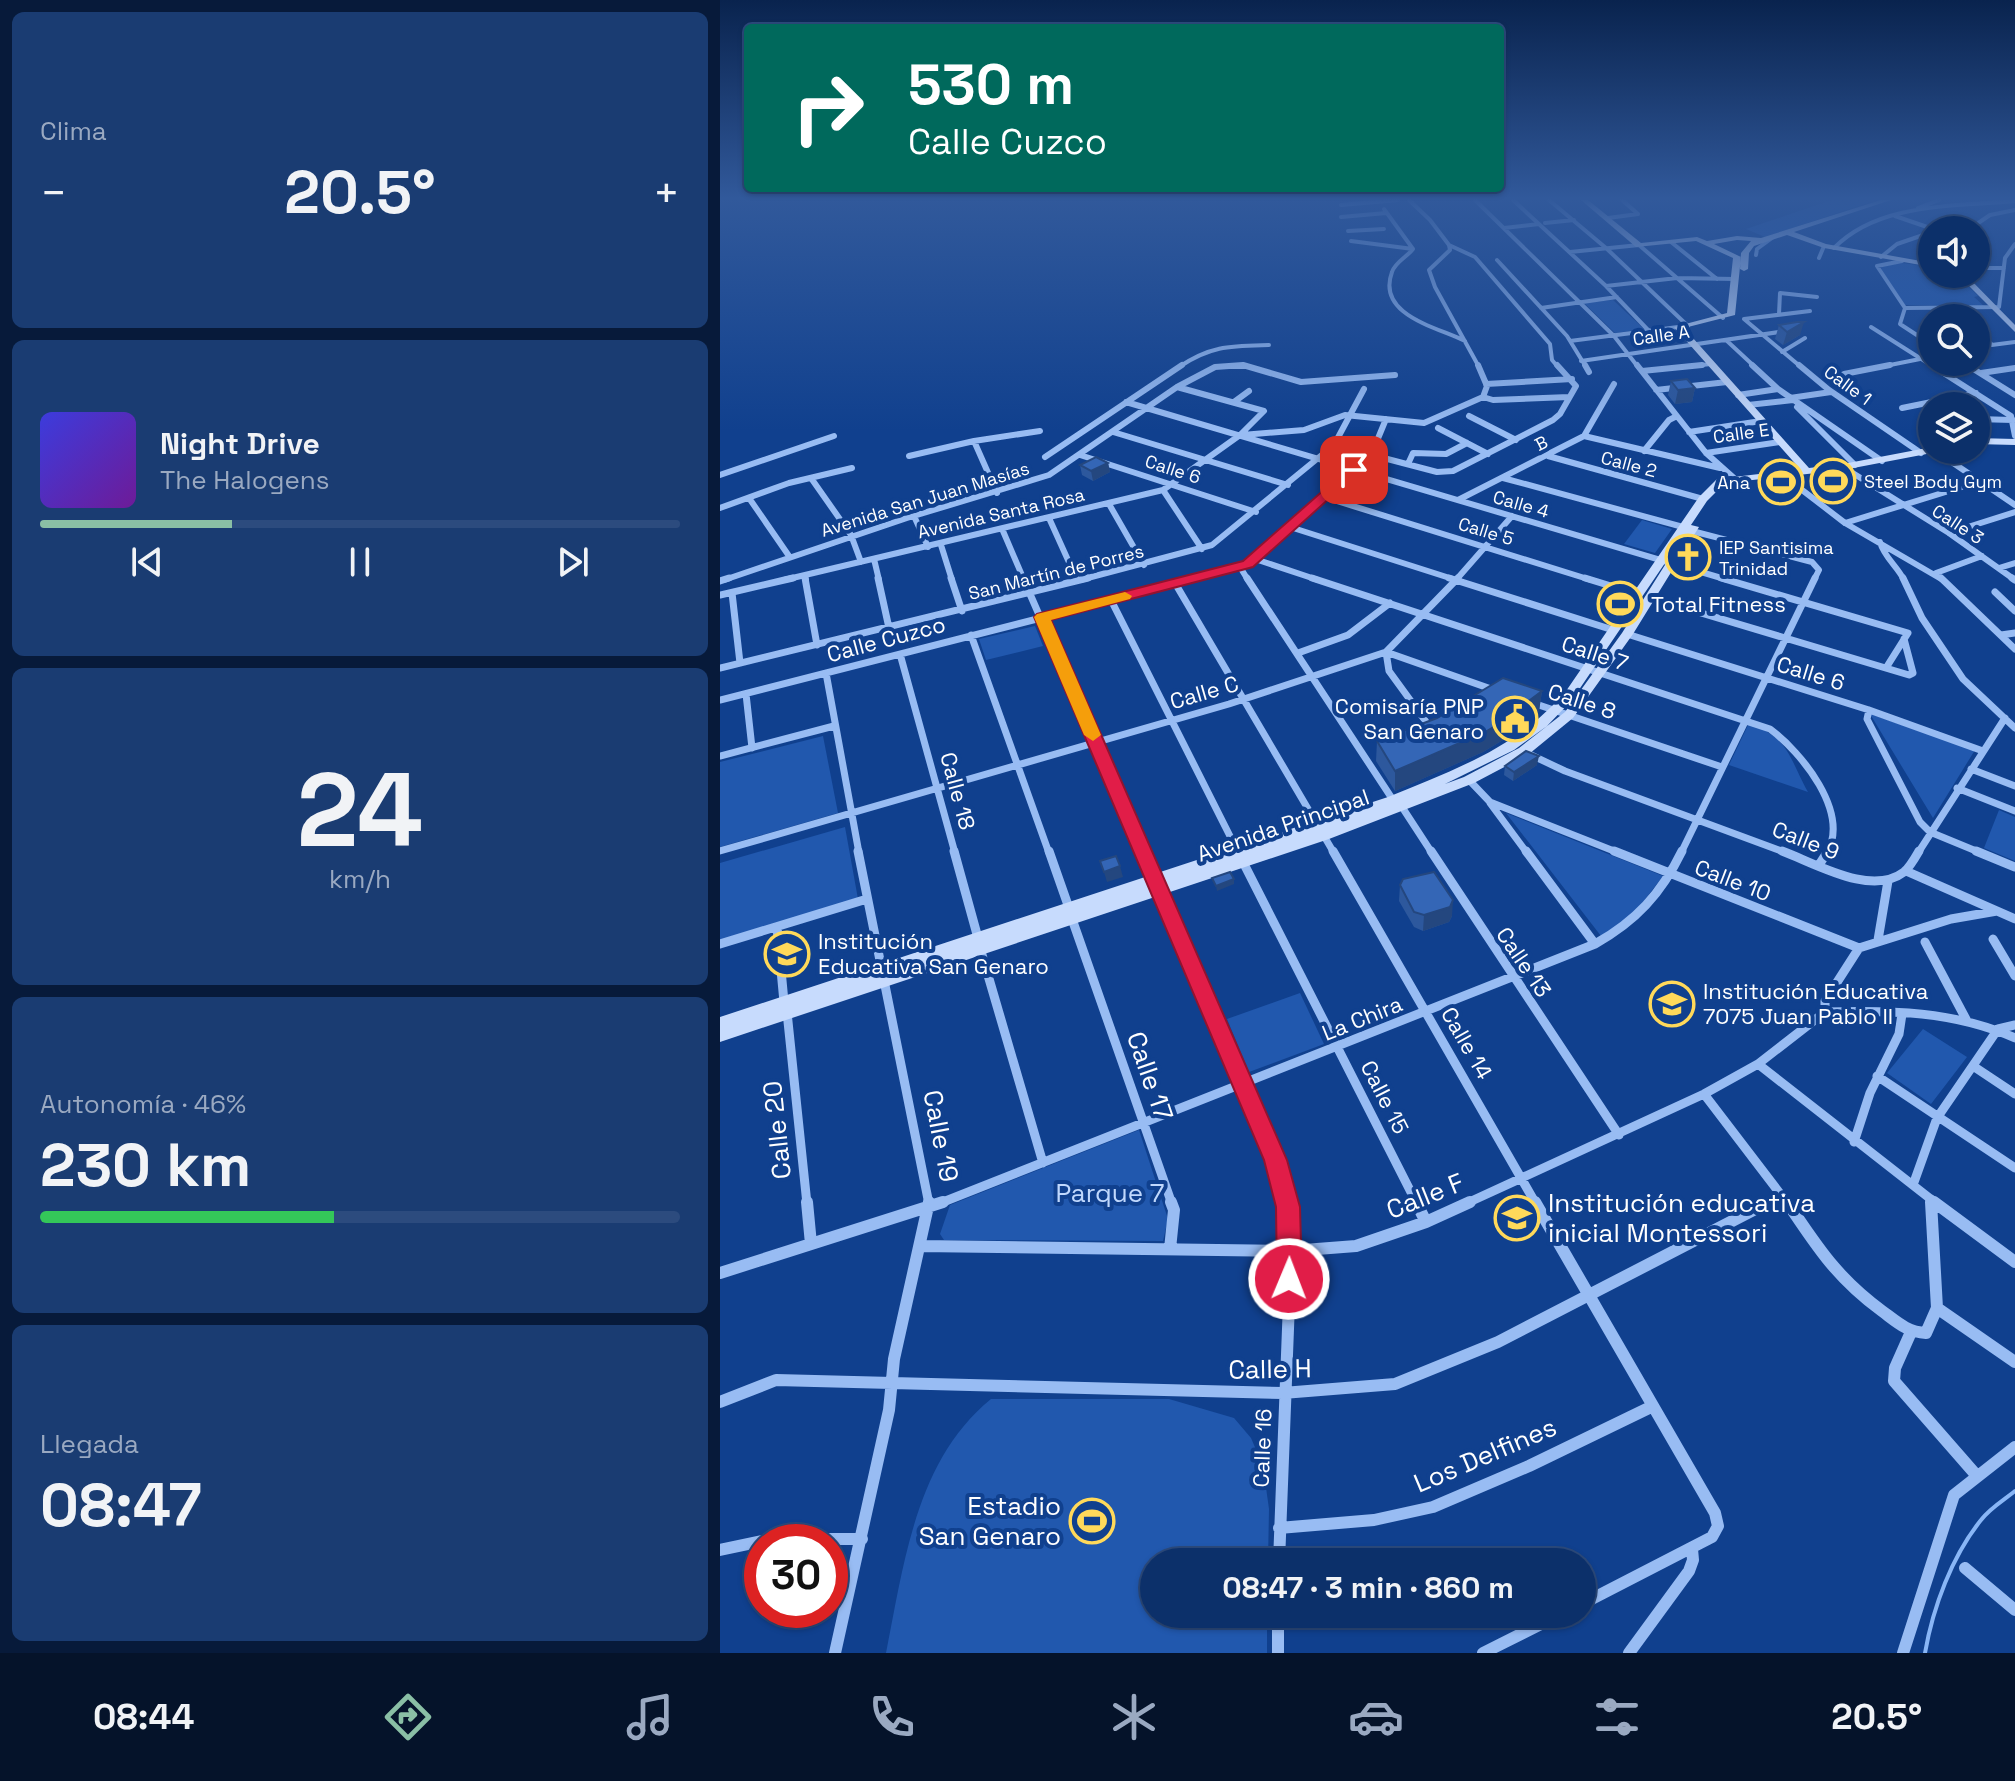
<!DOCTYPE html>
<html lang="es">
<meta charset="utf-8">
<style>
:root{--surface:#0c306a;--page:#1a3c72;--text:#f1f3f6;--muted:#9aa9c1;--line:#2c4b7e;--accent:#8abfa5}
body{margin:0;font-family:"Space Grotesk",sans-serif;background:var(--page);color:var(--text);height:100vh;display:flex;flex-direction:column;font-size:30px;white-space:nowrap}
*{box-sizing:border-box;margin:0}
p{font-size:26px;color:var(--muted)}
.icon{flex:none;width:44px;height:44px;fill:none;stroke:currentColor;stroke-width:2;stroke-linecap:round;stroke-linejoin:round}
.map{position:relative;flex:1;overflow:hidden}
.panel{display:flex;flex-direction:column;gap:12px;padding:12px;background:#071a3a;width:720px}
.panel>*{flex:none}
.hud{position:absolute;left:24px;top:24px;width:760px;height:168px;border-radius:8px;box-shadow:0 2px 6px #0004,0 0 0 2px var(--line);background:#00695c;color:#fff;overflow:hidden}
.controls{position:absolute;left:1198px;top:216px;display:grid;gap:16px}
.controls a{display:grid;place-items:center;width:72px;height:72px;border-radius:50%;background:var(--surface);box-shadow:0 2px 6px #0004,0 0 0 2px var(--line);font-size:40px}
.speed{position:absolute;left:24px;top:1524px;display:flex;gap:16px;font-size:40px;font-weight:700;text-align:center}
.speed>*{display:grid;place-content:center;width:104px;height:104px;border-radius:50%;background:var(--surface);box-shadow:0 2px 6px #0004,0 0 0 2px var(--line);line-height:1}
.speed .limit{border:12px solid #d22;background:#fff;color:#111}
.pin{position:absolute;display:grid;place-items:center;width:68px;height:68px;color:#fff;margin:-34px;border-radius:16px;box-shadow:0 4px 12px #0006}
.me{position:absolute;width:88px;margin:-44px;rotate:1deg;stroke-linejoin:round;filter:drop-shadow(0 0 6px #0008)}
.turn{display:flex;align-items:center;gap:28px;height:168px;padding:0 32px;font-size:36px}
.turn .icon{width:104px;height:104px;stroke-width:2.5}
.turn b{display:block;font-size:56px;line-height:68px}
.big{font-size:60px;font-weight:800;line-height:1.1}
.panel .tile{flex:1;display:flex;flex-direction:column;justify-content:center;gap:12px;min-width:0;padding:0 28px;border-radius:12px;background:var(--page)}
.panel .dial{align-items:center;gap:0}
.dial b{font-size:104px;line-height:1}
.song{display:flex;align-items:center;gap:24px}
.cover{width:96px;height:96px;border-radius:12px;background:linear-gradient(135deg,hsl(240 70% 55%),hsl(280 70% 35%))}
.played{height:8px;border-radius:4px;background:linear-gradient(90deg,var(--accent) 30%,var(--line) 30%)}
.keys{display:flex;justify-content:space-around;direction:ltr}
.heat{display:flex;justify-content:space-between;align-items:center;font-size:44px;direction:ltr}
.charge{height:12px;border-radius:6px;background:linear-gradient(90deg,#34c759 46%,var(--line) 0)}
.trip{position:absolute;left:420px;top:1548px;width:456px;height:80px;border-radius:40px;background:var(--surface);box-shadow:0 2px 6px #0004,0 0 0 2px var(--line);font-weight:800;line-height:80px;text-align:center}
.menu{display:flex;height:128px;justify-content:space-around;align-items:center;background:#05132a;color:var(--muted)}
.menu .icon{width:56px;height:56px}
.menu .current{color:var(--accent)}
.menu b{font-size:36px;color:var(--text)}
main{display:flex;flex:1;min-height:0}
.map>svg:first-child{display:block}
.green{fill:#2158ae}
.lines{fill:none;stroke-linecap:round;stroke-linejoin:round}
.stream{stroke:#89b6f6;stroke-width:4}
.street-far4{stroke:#98bcf3;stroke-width:4}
.street-far3{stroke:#98bcf3;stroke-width:6}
.street-far2{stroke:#98bcf3;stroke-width:7}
.street-far1{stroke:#98bcf3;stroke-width:9}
.street{stroke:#98bcf3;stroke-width:12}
.secondary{fill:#c7dbfd;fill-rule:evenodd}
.wall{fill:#2d589d}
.shaded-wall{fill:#24477f}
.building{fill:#3466b6;stroke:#24477f;stroke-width:2}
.route{fill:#e11d48;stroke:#92132f;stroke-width:2}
.slow{fill:#f59e0b}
.labels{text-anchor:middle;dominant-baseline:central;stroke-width:8;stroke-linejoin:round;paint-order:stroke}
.far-street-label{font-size:18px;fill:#fff;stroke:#10408e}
.far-poi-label{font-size:18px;fill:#fff;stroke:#10408e;text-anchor:start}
.poi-label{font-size:22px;fill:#fff;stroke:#10408e;text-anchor:start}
.street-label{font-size:22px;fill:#fff;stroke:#10408e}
.near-street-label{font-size:26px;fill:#fff;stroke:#10408e}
.near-park-label{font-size:26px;fill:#c0d8fd;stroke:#10408e}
.near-poi-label{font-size:26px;fill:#fff;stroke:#10408e;text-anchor:start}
</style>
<main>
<section class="panel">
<div class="tile"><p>Clima</p>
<div class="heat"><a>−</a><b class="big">20.5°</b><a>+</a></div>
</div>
<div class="tile">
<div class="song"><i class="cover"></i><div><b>Night Drive</b><p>The Halogens</p></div></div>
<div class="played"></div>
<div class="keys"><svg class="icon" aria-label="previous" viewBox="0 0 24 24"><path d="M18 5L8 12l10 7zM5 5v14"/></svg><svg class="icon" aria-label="pause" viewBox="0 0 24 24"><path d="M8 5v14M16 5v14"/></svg><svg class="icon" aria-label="next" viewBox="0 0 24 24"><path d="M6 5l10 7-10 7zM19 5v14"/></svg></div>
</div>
<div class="tile dial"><b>24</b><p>km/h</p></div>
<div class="tile"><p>Autonomía · 46%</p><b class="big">230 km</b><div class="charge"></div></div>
<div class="tile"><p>Llegada</p><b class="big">08:47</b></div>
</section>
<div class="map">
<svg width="1295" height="1653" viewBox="0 0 1295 1653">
<rect width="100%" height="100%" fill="#10408e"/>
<path class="green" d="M1112 200H1157L1045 237 1026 229Z
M1182 263 1212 267V274H1236L1258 296 1254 297 1264 306 1185 305 1161 270 1162 265Z
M893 300 924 329 895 333 864 303Z
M922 520 952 529 935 553 904 544Z
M315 626 323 646 266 660 259 639Z
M1150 714 1255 750 1213 818Z
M1029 723C1070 739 1068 756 1088 792L1009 765Z
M103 736 118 813 0 847V762Z
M1279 810 1295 817V861L1264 848Z
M786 813 943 876 913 915 881 936Z
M125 827 138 899 0 940V863Z
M580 993 604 1044 529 1072 507 1019Z
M1203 1029 1247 1057 1211 1104 1167 1073Z
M419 1130 448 1219 443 1241 224 1240 220 1234 230 1205Z
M271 1399H449L514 1418 531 1438 543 1466 549 1509 548 1562H434V1614H547V1653H166C184 1563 196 1460 271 1399Z"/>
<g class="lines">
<path class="stream" d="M1205 1653C1213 1607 1232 1556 1261 1520 1270 1508 1284 1500 1295 1491"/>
<path class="street-far4" d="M689 200 710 220 729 245 730 250 709 270 715 287 759 367
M755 200 894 336 918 367
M793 200 886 286 929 331
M829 200 886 248 968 326
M621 205 678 200
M1198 208 1219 200
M664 209 693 249C687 257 675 262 672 272 656 315 717 327 745 341
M1175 216 1216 230
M621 217 666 213
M888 218 918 214 902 200
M825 223 854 220
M784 228 819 224
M1215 230 1250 228
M1248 230 1270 215 1295 210
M628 231 664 229
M631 241 693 249
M951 242 997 279
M729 245 755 257 830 344 832 360 838 367
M1114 248C1159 202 1234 207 1295 201
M850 252 919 245 1003 318
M1036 255 1037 249 1052 238
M1161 257 1177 244 1212 232
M1099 258 1104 246
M777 260 847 336 866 367
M1182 261 1157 266 1185 308
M1256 268H1284
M886 286 957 278 1015 279
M821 308 897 297
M1185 308 1279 307 1285 258 1295 244
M1185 308 1180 324 1212 345
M1059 314 1060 293 1097 297
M1024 319 1081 367
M1024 319 1090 311
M1256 323 1271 344
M1151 327 1214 367
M1006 340 1035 367
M850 341 958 327
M1256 347 1295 342
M1062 352 1085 338
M861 361 1066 331
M1242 362 1250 367
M459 367C491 345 512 346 549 345
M496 367H529
M962 367 991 364
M1160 367 1200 359"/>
<path class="street-far3" d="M865 365 869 372
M917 365 986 453 1014 478
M1032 365 1058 389 1162 461
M1079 365 1109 390 1201 453
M1211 365 1291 416 1295 436
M1247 365 1295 395
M922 371 982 365
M1261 373 1295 368
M1124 374 1170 365
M766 384 852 379
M936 390 1007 382
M1018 395 1058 389
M763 397 773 400 849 397
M1070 398 1111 392
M406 402 1008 580
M514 402 529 391
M1028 405 1073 400
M1077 407 1135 465
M1182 408 1256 393
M749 416 796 440
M1256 419 1293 420
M718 428 768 454
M1204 429 1212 427
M393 432 568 485
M969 432 1041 421
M522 435 584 430 625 415 704 423 763 397 767 386 758 365
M864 436 1000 468
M254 441 277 493
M614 445 717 472 733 471 833 420 840 414 856 386 837 365
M1214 450 1295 505
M924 451 949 420 957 416
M652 453 666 419
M986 453 1060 442
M360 455 536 512
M189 456 254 441 320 431
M828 456 983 499
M325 457 462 365
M688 464 693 453 726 454 747 443
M1123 467 1229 533 1295 580
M1060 473 1125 523 1223 580
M0 475 114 436
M91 478 131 535 141 562
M783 478 963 527
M443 490 482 549
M604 497 871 580
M29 498 69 556
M738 500 864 436 894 384
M389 504 424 565
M0 508 69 483 132 468
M194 516 208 547
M329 518 357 580
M1125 523 1258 482
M570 527 736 580
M283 531 304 580
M972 531 1092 562 1099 570 1094 580
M1229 533 1295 512
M1160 542C1164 557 1177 566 1184 580
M221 545 232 580
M154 559 159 580
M535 559 598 580
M520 567 528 580
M1279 568 1295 563
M1216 573 1262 556
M85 576 86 580
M4 580 187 518 329 475 457 387 495 367 523 365 581 382 675 375
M64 580 443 490 520 435 544 411 457 387
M360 580 492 545 614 445 644 389
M470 580 520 567 535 559 634 470
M736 580 792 516"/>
<path class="street-far2" d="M85 578 97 645
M158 578 169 628
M231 578 242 611
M303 578 423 853
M527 578 673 800
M592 578 1050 729C1082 753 1130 812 1107 853
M729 578 893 630
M865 578 917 594
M1001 578 1188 633 1166 668
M1183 578 1202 618 1243 679 1295 728
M1221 578 1295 649
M1292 578 1295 580
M0 581 9 578
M455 583 614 853
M1275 592 1295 611
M12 593 20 663
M0 595 73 578
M931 598 1189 675 1193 673 1184 639
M391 600 518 852
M907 634 1149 710 1263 751
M251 635 329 853
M1281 635 1295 633
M578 653 628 635 670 603
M180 654 235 853
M0 668 368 578
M106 673 139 853
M26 694 32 748
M0 700 478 578
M810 702 1002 767
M1149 710 1147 719 1200 822 1210 832 1261 853
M712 730 669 671 666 652 774 690
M811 755 845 771 1067 853
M0 756 114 726
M1251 769 1295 786
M749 780 770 802 899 853
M1237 788 1295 811
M770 803 807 853
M682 807 712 853
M0 851 509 704 666 652 738 578
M961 853 1095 578
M1198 853 1285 718"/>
<path class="street-far1" d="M138 851 209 1204
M234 851 258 938
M329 851 349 908
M422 851 556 1160 567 1204
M613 851 816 1204
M711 851 899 1135
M806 851 875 944
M894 851 1139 948 1231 919 1277 911
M1062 851C1095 863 1151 897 1184 872 1190 867 1195 858 1199 851
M1256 851 1295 867
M523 862 697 1204
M1099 865 1108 851
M1186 871 1295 919
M352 919 452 1204
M57 927 64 1002
M1273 939 1295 976
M1158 940 1168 881
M1205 942 1247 1021
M0 944 147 899
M260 948 323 1163
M67 1012 87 1204
M1105 1012C1171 1010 1234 1011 1295 1038
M1038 1064 1217 1204
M1253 1066 1295 1094
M1157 1076 1295 1168
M984 1094 1068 1204
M1134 1142 1150 1093 1179 1034 1182 1014
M1193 1185 1217 1118 1278 1029 1295 1025
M1211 1199V1204
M218 1204 875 944C916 921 941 894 962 851
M745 1204 984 1094 1038 1064 1105 1012V1001L1139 948
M1045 1204 1062 1195"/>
<path class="street" d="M87 1202 91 1244
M696 1202 706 1222
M815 1202 995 1513 998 1526 992 1537 862 1604
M1067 1202C1097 1247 1117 1278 1162 1311 1177 1322 1187 1332 1206 1333L1217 1308 1211 1202
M1214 1202 1295 1262
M200 1246 571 1251 636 1246 706 1222 750 1202
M450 1249 454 1210 451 1202
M0 1273 223 1202
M1217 1308 1295 1362
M1191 1332 1175 1368 1174 1381 1257 1476
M0 1402 56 1380 563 1393 675 1384 778 1342 1049 1202
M559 1528 654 1520 713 1507 809 1466 933 1406
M0 1550 52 1539H142
M559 1562 571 1251 567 1202
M1245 1568 1295 1610
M558 1614V1653
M115 1653 169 1410 174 1359 209 1202
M763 1653 841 1614
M909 1653 969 1571 973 1560 972 1549
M1183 1653 1234 1495 1295 1447"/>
<path class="secondary" d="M861 200H868L921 243 977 237 987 241 1017 236 1041 238 1161 200H1171L1074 232 1106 244 1212 263V267L1104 248 1067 235 1034 246 1029 253 1028 269 1024 271 1020 269 1021 253 1031 241 1017 240 994 244 1021 257 1015 315 964 328 1089 468 1123 464 1212 447V450H1219L1217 452 1123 470 1005 483 987 501 971 525 979 527 913 634 853 718 809 754 754 783 609 839 0 1042V1017L668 797C719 776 774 756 817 720 826 712 835 703 844 694L979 497 997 479 1080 469 954 327 1007 313 1013 258 976 241 916 247ZM962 538 902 633 845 712 799 748 744 777 725 784 794 750 827 726 852 700Z
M1237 274H1245L1295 325V332Z
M1256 438 1295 439V445L1256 444Z"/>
</g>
<path class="wall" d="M1059 325 1080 335 1063 345 1055 339Z
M951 381 975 388 972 402 955 404 948 395Z
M388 463 390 472 373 481 362 475 360 465Z
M822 691 819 711 798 727V731L763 752 675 791 656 761 657 741Z
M817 765 793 781 784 775 785 766Z
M680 885 732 916 729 922 703 931 694 927 679 901Z"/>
<path class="shaded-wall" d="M1084 322 1080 335 1063 345 1067 332Z
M975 388 972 402 955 404 958 390Z
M388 463 390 472 373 481 371 471Z
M822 691 819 711 798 727V731L763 752 675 791V771L798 709Z
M819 756 817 765 793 781 794 772Z
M400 866 403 877 387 882 384 872Z
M514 879V884L497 891 496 886Z
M733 900 732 916 729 922 703 931 704 915Z"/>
<path class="building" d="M1077 322H1084L1067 332 1059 325Z
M967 379 975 388 958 390 951 381Z
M376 457 388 463 371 471 360 465Z
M783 678 822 691 798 709 801 711 765 732 675 771 657 741 717 718Z
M806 751 819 756 794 772 785 766Z
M396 856 400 866 384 872 380 861Z
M510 872 514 879 496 886 492 878Z
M714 872 733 900 730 907 704 915 694 912 680 885 683 879Z"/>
<linearGradient id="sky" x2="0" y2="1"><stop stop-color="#09234e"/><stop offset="0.46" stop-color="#31599b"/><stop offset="1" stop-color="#31599b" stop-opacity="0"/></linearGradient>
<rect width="1295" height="431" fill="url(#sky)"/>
<path class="route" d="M630 467 641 470 533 567 331 620 567 1160 580 1207 582 1279 578 1288 569 1292 560 1288 557 1279 556 1207 544 1160 314 617 317 614 523 561Z"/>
<path class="slow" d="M405 592 412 596 410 599 331 620 381 735 373 741 364 735 314 617 317 614Z"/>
<defs>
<g id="stadium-ring" transform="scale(2.3)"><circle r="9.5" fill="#10408e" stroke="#ffd95a" stroke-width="1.5"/><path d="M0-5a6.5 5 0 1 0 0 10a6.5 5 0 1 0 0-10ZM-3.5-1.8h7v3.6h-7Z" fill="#ffd95a"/></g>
<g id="church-ring" transform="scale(2.3)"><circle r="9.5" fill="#10408e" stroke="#ffd95a" stroke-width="1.5"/><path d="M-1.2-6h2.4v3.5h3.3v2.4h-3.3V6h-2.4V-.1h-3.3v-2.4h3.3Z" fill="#ffd95a"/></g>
<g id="civic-ring" transform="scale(2.3)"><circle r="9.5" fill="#10408e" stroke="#ffd95a" stroke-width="1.5"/><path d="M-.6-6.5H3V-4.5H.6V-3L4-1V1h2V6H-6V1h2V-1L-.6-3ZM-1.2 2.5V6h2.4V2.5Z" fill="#ffd95a"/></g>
<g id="school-ring" transform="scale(2.3)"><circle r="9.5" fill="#10408e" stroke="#ffd95a" stroke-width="1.5"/><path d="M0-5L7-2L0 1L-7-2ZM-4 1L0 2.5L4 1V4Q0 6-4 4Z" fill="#ffd95a"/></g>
</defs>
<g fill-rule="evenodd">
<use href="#stadium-ring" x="1113" y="481"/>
<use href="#stadium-ring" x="1061" y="482"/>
<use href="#church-ring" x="968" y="557"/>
<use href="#stadium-ring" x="900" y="604"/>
<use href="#civic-ring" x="795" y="719"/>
<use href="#school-ring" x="67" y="954"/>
<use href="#school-ring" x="952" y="1004"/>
<use href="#school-ring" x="797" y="1218"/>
<use href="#stadium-ring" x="372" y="1521"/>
</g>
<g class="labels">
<g class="far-street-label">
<text transform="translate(941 335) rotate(-8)">Calle A</text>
<text transform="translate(1128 385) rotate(36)">Calle 1</text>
<text transform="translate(1021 433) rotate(-8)">Calle E</text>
<text transform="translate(821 443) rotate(-27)">B</text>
<text transform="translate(909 464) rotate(15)">Calle 2</text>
<text transform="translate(453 469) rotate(18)">Calle 6</text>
<text transform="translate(205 499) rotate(-17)">Avenida San Juan Masías</text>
<text transform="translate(801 504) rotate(16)">Calle 4</text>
<text transform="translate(281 513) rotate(-13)">Avenida Santa Rosa</text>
<text transform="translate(1238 524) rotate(33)">Calle 3</text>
<text transform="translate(766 531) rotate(17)">Calle 5</text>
<text transform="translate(336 572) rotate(-14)">San Martín de Porres</text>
</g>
<g class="far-poi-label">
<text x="1144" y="481">Steel Body Gym</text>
<text x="1030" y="482" text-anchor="end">Ana</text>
<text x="999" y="547">IEP Santisima<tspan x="999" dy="21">Trinidad</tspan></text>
</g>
<g class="poi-label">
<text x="931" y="604">Total Fitness</text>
<text x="764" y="706" text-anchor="end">Comisaría PNP<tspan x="764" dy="25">San Genaro</tspan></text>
<text x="98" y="941">Institución<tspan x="98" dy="25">Educativa San Genaro</tspan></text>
<text x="983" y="991">Institución Educativa<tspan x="983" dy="25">7075 Juan Pablo II</tspan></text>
</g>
<g class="street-label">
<text transform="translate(166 639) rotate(-15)">Calle Cuzco</text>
<text transform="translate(875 653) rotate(18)">Calle 7</text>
<text transform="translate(1091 673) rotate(17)">Calle 6</text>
<text transform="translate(484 692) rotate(-16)">Calle C</text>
<text transform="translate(862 701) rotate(18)">Calle 8</text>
<text transform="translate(238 791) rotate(75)">Calle 18</text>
<text transform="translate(563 825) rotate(-19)">Avenida Principal</text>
<text transform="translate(1086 840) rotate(21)">Calle 9</text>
<text transform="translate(1013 880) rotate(21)">Calle 10</text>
<text transform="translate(804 962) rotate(56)">Calle 13</text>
<text transform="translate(642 1018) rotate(-22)">La Chira</text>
<text transform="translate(747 1043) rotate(60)">Calle 14</text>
<text transform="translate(665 1097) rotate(63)">Calle 15</text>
<text transform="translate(542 1448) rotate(-88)">Calle 16</text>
</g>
<g class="near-street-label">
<text transform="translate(430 1076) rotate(71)">Calle 17</text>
<text transform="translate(57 1130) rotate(-96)">Calle 20</text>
<text transform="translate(221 1136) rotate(79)">Calle 19</text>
<text transform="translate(705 1196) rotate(-22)">Calle F</text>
<text transform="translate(550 1369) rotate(-1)">Calle H</text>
<text transform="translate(765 1455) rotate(-23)">Los Delfines</text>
</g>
<g class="near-park-label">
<text x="390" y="1193">Parque 7</text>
</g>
<g class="near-poi-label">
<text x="828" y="1203">Institución educativa<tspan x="828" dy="30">inicial Montessori</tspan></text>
<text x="341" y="1506" text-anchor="end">Estadio<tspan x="341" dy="30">San Genaro</tspan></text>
</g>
</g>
</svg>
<div class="controls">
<a><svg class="icon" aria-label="sound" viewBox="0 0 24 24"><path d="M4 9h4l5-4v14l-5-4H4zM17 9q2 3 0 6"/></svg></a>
<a><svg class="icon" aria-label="search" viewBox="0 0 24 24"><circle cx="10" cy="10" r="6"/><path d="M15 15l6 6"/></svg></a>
<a><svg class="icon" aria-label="layers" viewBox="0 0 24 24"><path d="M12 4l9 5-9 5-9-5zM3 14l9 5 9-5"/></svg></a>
</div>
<div class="speed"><div class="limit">30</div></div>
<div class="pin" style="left:634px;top:470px;background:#d93025"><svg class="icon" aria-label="arrive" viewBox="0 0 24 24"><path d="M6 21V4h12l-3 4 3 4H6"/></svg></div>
<svg class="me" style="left:569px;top:1279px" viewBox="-20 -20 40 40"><circle r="17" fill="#e11d48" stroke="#fff" stroke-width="3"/><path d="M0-11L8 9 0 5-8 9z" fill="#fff"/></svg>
<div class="trip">08:47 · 3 min · 860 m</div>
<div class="hud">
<div class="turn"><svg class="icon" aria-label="right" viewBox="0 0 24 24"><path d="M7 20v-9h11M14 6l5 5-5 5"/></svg><div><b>530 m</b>Calle Cuzco</div></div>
</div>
</div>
</main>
<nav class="menu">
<b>08:44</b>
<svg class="icon current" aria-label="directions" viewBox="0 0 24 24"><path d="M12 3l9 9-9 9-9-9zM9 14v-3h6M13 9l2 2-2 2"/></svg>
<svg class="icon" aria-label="music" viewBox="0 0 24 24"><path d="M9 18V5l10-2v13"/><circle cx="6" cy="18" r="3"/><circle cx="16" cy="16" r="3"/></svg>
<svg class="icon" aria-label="phone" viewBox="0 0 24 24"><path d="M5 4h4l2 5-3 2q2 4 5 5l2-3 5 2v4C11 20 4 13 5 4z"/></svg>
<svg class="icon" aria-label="climate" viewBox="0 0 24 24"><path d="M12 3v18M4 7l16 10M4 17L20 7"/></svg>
<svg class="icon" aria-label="car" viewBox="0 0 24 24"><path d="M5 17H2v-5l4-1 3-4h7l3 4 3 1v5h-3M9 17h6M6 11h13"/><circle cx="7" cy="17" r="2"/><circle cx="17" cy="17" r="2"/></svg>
<svg class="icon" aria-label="filters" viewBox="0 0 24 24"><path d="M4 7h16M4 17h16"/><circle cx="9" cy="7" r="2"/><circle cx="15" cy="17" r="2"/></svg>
<b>20.5°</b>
</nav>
